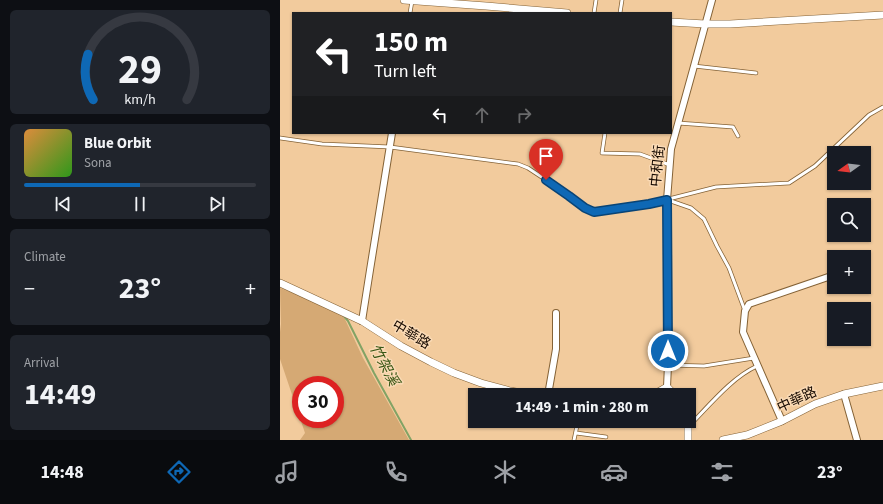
<!DOCTYPE html>
<meta charset="utf-8">
<style>
:root{--surface:#171b24;--page:#20242c;--text:#f1f3f6;--muted:#9ea1a6;--line:#363941;--accent:#0e68b5}
body{margin:0;font-family:"Source Sans 3","Noto Sans TC",sans-serif;background:var(--page);color:var(--text);height:100vh;display:flex;flex-direction:column;font-size:15px;white-space:nowrap}
*{box-sizing:border-box;margin:0}
p{font-size:13px;color:var(--muted)}
.icon{flex:none;width:22px;height:22px;fill:none;stroke:currentColor;stroke-width:2;stroke-linecap:round;stroke-linejoin:round}
.map{position:relative;flex:1;overflow:hidden}
.side{display:flex;flex-direction:column;gap:10px;padding:10px;background:#0d0f14;width:280px}
.side>*{flex:none}
.top-card{position:absolute;left:12px;top:12px;width:380px;height:122px;border-radius:0px;box-shadow:0 1px 3px #0004;background:#202124;color:#fff;overflow:hidden}
.needle{width:26px;rotate:255deg}
.controls{position:absolute;left:547px;top:146px;display:grid;gap:8px}
.controls a{display:grid;place-items:center;width:44px;height:44px;border-radius:0px;background:var(--surface);box-shadow:0 1px 3px #0004;font-size:20px}
.speed{position:absolute;left:12px;top:376px;display:flex;gap:8px;font-size:20px;font-weight:700;text-align:center}
.speed>*{display:grid;place-content:center;width:52px;height:52px;border-radius:50%;background:var(--surface);box-shadow:0 1px 3px #0004;line-height:1}
.speed .limit{border:6px solid #d22;background:#fff;color:#111}
.pin{position:absolute;display:grid;place-items:center;width:34px;height:34px;color:#fff;margin:-41px -17px;border-radius:50% 50% 50% 0;rotate:-45deg;box-shadow:0 0 4px #0007}
.pin .icon{rotate:45deg}
.me{position:absolute;width:44px;margin:-22px;rotate:0deg;stroke-linejoin:round;filter:drop-shadow(0 0 3px #0008)}
.turn{display:flex;align-items:center;gap:14px;height:84px;padding:0 16px;font-size:18px}
.turn .icon{width:52px;height:52px;stroke-width:2.5}
.turn b{display:block;font-size:28px;line-height:34px}
.lanes{display:flex;align-items:center;height:38px;padding:0 16px;background:#0003;justify-content:center;gap:20px;direction:ltr}
.lanes .off{opacity:.35}
.big{font-size:30px;font-weight:700;line-height:1.1}
.side .widget{flex:1;display:flex;flex-direction:column;justify-content:center;gap:6px;min-width:0;padding:0 14px;border-radius:6px;background:var(--page)}
.side .dial{align-items:center;gap:0}
.dial svg{height:104px;overflow:visible;fill:none;stroke:var(--line);stroke-width:7;stroke-linecap:round;text-anchor:middle}
.dial text{fill:var(--text);stroke:none}
.song{display:flex;align-items:center;gap:12px}
.cover{width:48px;height:48px;border-radius:6px;background:linear-gradient(135deg,hsl(30 70% 55%),hsl(110 70% 35%))}
.played{height:4px;border-radius:2px;background:linear-gradient(90deg,var(--accent) 50%,var(--line) 50%)}
.keys{display:flex;justify-content:space-around;direction:ltr}
.heat{display:flex;justify-content:space-between;align-items:center;font-size:22px;direction:ltr}
.trip{position:absolute;left:188px;top:388px;width:228px;height:40px;border-radius:0px;background:var(--surface);box-shadow:0 1px 3px #0004;font-weight:700;line-height:40px;text-align:center}
.tabs{display:flex;height:64px;justify-content:space-around;align-items:center;background:#090b0e;color:var(--muted)}
.tabs .icon{width:28px;height:28px}
.tabs .selected{color:var(--accent)}
.tabs b{font-size:18px;color:var(--text)}
main{display:flex;flex:1;min-height:0}
.map>svg:first-child{display:block}
.green{fill:#d5a974;fill-rule:evenodd}
.lines{fill:none;stroke-linecap:round;stroke-linejoin:round}
.stream{stroke:#82a365;stroke-width:2}
.service-casing{stroke:#846236;stroke-width:4.5}
.minor-casing{stroke:#846236;stroke-width:8}
.tertiary-casing{stroke:#846236;stroke-width:8}
.service{stroke:#fff;stroke-width:3}
.minor{stroke:#fff;stroke-width:6}
.tertiary{stroke:#fff;stroke-width:7}
.route-casing{stroke:#094476;stroke-width:10}
.route{stroke:#0e68b5;stroke-width:7}
.labels{text-anchor:middle;dominant-baseline:central;stroke-width:3;stroke-linejoin:round;paint-order:stroke}
.street-label{font-size:14px;fill:#150900;stroke:#fadab5}
.water-label{font-size:15px;font-style:italic;fill:#385715;stroke:#fadab5}
</style>
<main>
<section class="side">
<div class="widget dial"><svg viewBox="0 0 100 80">
<path d="M14 69A42 42 0 1 1 86 69"/>
<path d="M14 69A42 42 0 0 1 10 34" stroke="#0e68b5"/>
<text x="50" y="56" font-size="32" font-weight="700">29</text>
<text x="50" y="72" font-size="11">km/h</text>
</svg></div>
<div class="widget">
<div class="song"><i class="cover"></i><div><b>Blue Orbit</b><p>Sona</p></div></div>
<div class="played"></div>
<div class="keys"><svg class="icon" aria-label="previous" viewBox="0 0 24 24"><path d="M18 5L8 12l10 7zM5 5v14"/></svg><svg class="icon" aria-label="pause" viewBox="0 0 24 24"><path d="M8 5v14M16 5v14"/></svg><svg class="icon" aria-label="next" viewBox="0 0 24 24"><path d="M6 5l10 7-10 7zM19 5v14"/></svg></div>
</div>
<div class="widget"><p>Climate</p>
<div class="heat"><a>−</a><b class="big">23°</b><a>+</a></div>
</div>
<div class="widget"><p>Arrival</p><b class="big">14:49</b></div>
</section>
<div class="map">
<svg width="603" height="440" viewBox="0 0 603 440">
<rect width="100%" height="100%" fill="#f2cb9d"/>
<path class="green" d="M0 288 15 294 63 315 83 358 129 440H20L25 433 0 359V332L1 324ZM21 385H55V419H21Z"/>
<g class="lines">
<path class="stream" d="M63 315 68 321 94 373 131 440"/>
<g class="service-casing">
<path id="service" d="M130 13 132 1
M314 13 316 0
M340 13 342 0
M414 66 476 73
M398 123 453 127 458 136
M325 133 322 153 360 154 390 165
M0 138 42 144 110 147 238 164 248 168 289 195 305 208 314 212 369 204 436 187 509 183 535 166 589 115 603 107
M388 200 411 208 424 219 437 246 449 268 465 311
M388 365 424 366 474 358
M408 427C429 406 451 378 477 366
M296 433 326 437
M294 440 298 421"/>
</g>
<g class="minor-casing">
<path id="minor" d="M82 321 90 270 112 133
M387 387 388 365 387 200 391 149 414 66 432 0
M564 394 577 440
M268 395 276 349V313
M502 421 463 332 465 311 469 304 554 275"/>
</g>
<g class="tertiary-casing">
<path id="tertiary" d="M124 0 206 6 287 13
M391 22 425 24H450L603 15
M0 283 82 321 121 346 151 362 174 373 201 383 230 391 254 395
M373 395 387 387 395 395
M407 421 408 427V440
M443 440 467 435 502 421 535 404 564 394 603 386"/>
</g>
<use href="#service" class="service"/>
<use href="#minor" class="minor"/>
<use href="#tertiary" class="tertiary"/>
</g>
<g class="lines">
<g class="route-casing">
<path id="route" d="M266 180 289 196 305 208 314 212 369 204 387 200 388 351"/>
</g>
<use href="#route" class="route"/>
</g>
<g class="labels">
<g class="street-label">
<text transform="translate(378 166) rotate(-84)">中和街</text>
<text transform="translate(131 335) rotate(31)">中華路</text>
<text transform="translate(517 400) rotate(-25)">中華路</text>
</g>
<g class="water-label">
<text transform="translate(104 365) rotate(62)">竹架溪</text>
</g>
</g>
</svg>
<div class="controls">
<a><svg class="needle" viewBox="-14 -14 28 28"><path d="M0-13l5 13h-10z" fill="#e53935"/><path d="M0 13l5-13h-10z" fill="#9ea1a6"/></svg></a>
<a><svg class="icon" aria-label="search" viewBox="0 0 24 24"><circle cx="10" cy="10" r="6"/><path d="M15 15l6 6"/></svg></a>
<a>+</a>
<a>−</a>
</div>
<div class="speed"><div class="limit">30</div></div>
<div class="pin" style="left:266px;top:180px;background:#d93025"><svg class="icon" aria-label="arrive" viewBox="0 0 24 24"><path d="M6 21V4h12l-3 4 3 4H6"/></svg></div>
<svg class="me" style="left:388px;top:351px" viewBox="-20 -20 40 40"><circle r="17" fill="#0e68b5" stroke="#fff" stroke-width="3"/><path d="M0-11L8 9 0 5-8 9z" fill="#fff"/></svg>
<div class="trip">14:49 · 1 min · 280 m</div>
<div class="top-card">
<div class="turn"><svg class="icon" aria-label="left" viewBox="0 0 24 24"><path d="M17 20v-9H6M10 6l-5 5 5 5"/></svg><div><b>150 m</b>Turn left</div></div>
<div class="lanes"><svg class="icon" aria-label="left" viewBox="0 0 24 24"><path d="M17 20v-9H6M10 6l-5 5 5 5"/></svg><svg class="icon off" aria-label="ahead" viewBox="0 0 24 24"><path d="M12 20V5M6 11l6-6 6 6"/></svg><svg class="icon off" aria-label="right" viewBox="0 0 24 24"><path d="M7 20v-9h11M14 6l5 5-5 5"/></svg></div>
</div>
</div>
</main>
<nav class="tabs">
<b>14:48</b>
<svg class="icon selected" aria-label="directions" viewBox="0 0 24 24"><path d="M12 3l9 9-9 9-9-9zM9 14v-3h6M13 9l2 2-2 2"/></svg>
<svg class="icon" aria-label="music" viewBox="0 0 24 24"><path d="M9 18V5l10-2v13"/><circle cx="6" cy="18" r="3"/><circle cx="16" cy="16" r="3"/></svg>
<svg class="icon" aria-label="phone" viewBox="0 0 24 24"><path d="M5 4h4l2 5-3 2q2 4 5 5l2-3 5 2v4C11 20 4 13 5 4z"/></svg>
<svg class="icon" aria-label="climate" viewBox="0 0 24 24"><path d="M12 3v18M4 7l16 10M4 17L20 7"/></svg>
<svg class="icon" aria-label="car" viewBox="0 0 24 24"><path d="M5 17H2v-5l4-1 3-4h7l3 4 3 1v5h-3M9 17h6M6 11h13"/><circle cx="7" cy="17" r="2"/><circle cx="17" cy="17" r="2"/></svg>
<svg class="icon" aria-label="filters" viewBox="0 0 24 24"><path d="M4 7h16M4 17h16"/><circle cx="9" cy="7" r="2"/><circle cx="15" cy="17" r="2"/></svg>
<b>23°</b>
</nav>
